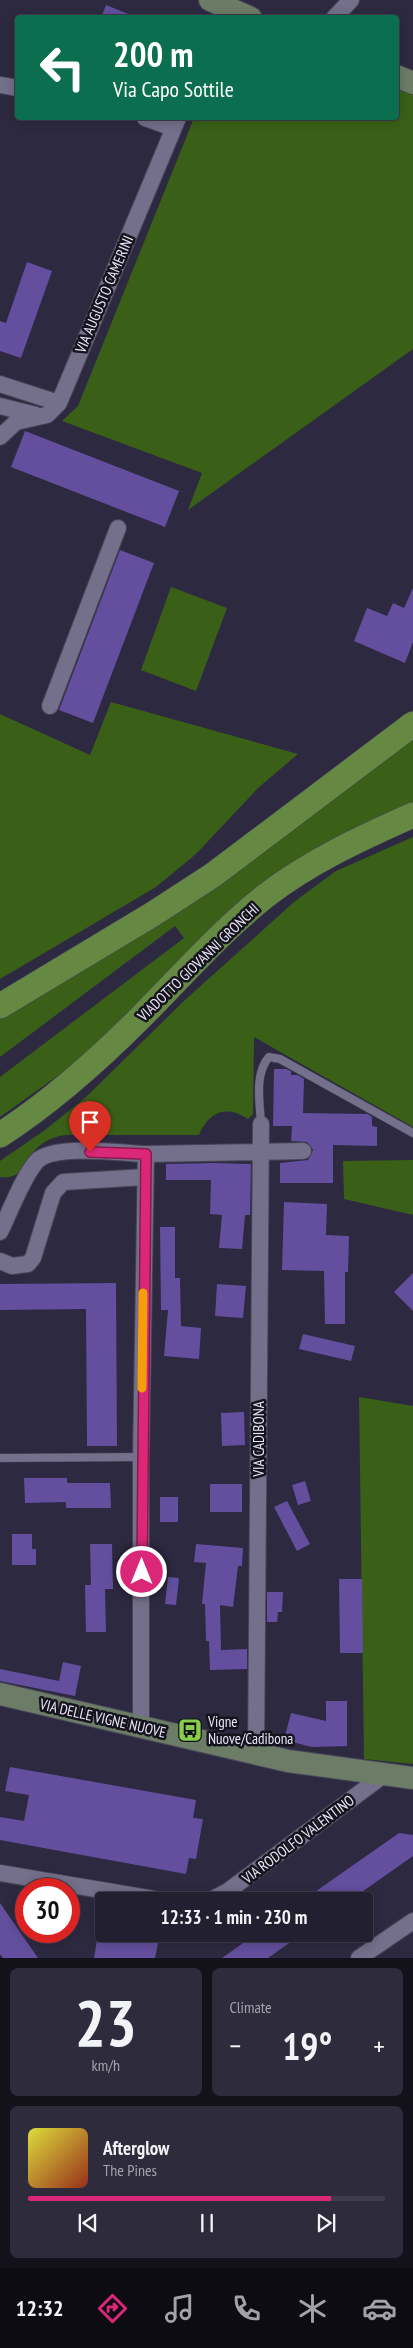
<!DOCTYPE html>
<meta charset="utf-8">
<style>
:root{--surface:#221f30;--page:#2e2c3c;--text:#f1f3f6;--muted:#a2a2ab;--line:#3f3d4c;--accent:#db2777}
body{margin:0;font-family:"PT Sans Narrow",sans-serif;background:var(--page);color:var(--text);height:100vh;display:flex;flex-direction:column;font-size:19px;white-space:nowrap}
*{box-sizing:border-box;margin:0}
p{font-size:16px;color:var(--muted)}
.icon{flex:none;width:28px;height:28px;fill:none;stroke:currentColor;stroke-width:2;stroke-linecap:round;stroke-linejoin:round}
.map{position:relative;height:1958px;overflow:hidden}
.sheet{display:flex;flex-direction:column;gap:10px;padding:10px;background:#13111a;flex:1}
.sheet>*{flex:none}
.guide{position:absolute;left:15px;top:15px;width:384px;height:105px;border-radius:5px;box-shadow:0 2px 12px #0003,0 0 0 1px var(--line);background:#0b6e4f;color:#fff;overflow:hidden}
.speed{position:absolute;left:15px;top:1878px;display:flex;gap:10px;font-size:25px;font-weight:700;text-align:center}
.speed>*{display:grid;place-content:center;width:65px;height:65px;border-radius:50%;background:var(--surface);box-shadow:0 2px 12px #0003,0 0 0 1px var(--line);line-height:1}
.speed .limit{border:8px solid #d22;background:#fff;color:#111}
.pin{position:absolute;display:grid;place-items:center;width:42px;height:42px;color:#fff;margin:-51px -21px;border-radius:50% 50% 50% 0;rotate:-45deg;box-shadow:0 0 5px #0007}
.pin .icon{rotate:45deg}
.me{position:absolute;width:55px;margin:-28px;rotate:0deg;stroke-linejoin:round;filter:drop-shadow(0 0 4px #0008)}
.turn{display:flex;align-items:center;gap:18px;height:105px;padding:0 15px;font-size:22px}
.turn .icon{width:65px;height:65px;stroke-width:2.5}
.turn b{display:block;font-size:35px;line-height:42px}
.big{font-size:38px;font-weight:800;line-height:1.1}
.sheet .widget{flex:1;display:flex;flex-direction:column;justify-content:center;gap:8px;min-width:0;padding:0 18px;border-radius:8px;background:var(--page)}
.sheet .dial{align-items:center;gap:0}
.dial b{font-size:65px;line-height:1}
.song{display:flex;align-items:center;gap:15px}
.cover{width:60px;height:60px;border-radius:8px;background:linear-gradient(135deg,hsl(60 70% 55%),hsl(10 70% 35%))}
.played{height:5px;border-radius:2px;background:linear-gradient(90deg,var(--accent) 85%,var(--line) 85%)}
.keys{display:flex;justify-content:space-around;direction:ltr}
.heat{display:flex;justify-content:space-between;align-items:center;font-size:28px;direction:ltr}
.sheet .tiles{flex:1;display:grid;gap:10px;grid-template-columns:1fr 1fr}
.widget:last-child{grid-column:span 2}
.trip{position:absolute;left:95px;top:1892px;width:278px;height:50px;border-radius:5px;background:var(--surface);box-shadow:0 2px 12px #0003,0 0 0 1px var(--line);font-weight:800;line-height:50px;text-align:center}
.menu{display:flex;height:80px;justify-content:space-around;align-items:center;background:#0e0c13;color:var(--muted)}
.menu .icon{width:35px;height:35px}
.menu .on{color:var(--accent)}
.menu b{font-size:22px;color:var(--text)}
.map>svg:first-child{display:block}
.green{fill:#3a6017}
.building{fill:#634f9d}
.lines{fill:none;stroke-linecap:round;stroke-linejoin:round}
.lane-casing{stroke:#484458;stroke-width:9}
.street-casing{stroke:#484458;stroke-width:18}
.secondary-casing{stroke:#484458;stroke-width:24}
.primary-casing{stroke:#484458;stroke-width:26}
.lane{stroke:#746f8a;stroke-width:8}
.street{stroke:#746f8a;stroke-width:16}
.secondary{stroke:#6c7c66;stroke-width:22}
.primary{stroke:#658943;stroke-width:25}
.route-casing{stroke:#8e194d;stroke-width:12}
.route{stroke:#db2777;stroke-width:9}
.slow{stroke:#f59e0b;stroke-width:9}
.labels{text-anchor:middle;dominant-baseline:central;stroke-width:5;stroke-linejoin:round;paint-order:stroke}
.street-label{font-size:15px;fill:#e8e5f5;stroke:#15131e}
.poi-label{font-size:15px;fill:#e8e5f5;stroke:#15131e;text-anchor:start}
</style>
<div class="map">
<svg width="413" height="1958" viewBox="0 0 413 1958">
<rect width="100%" height="100%" fill="#2d2940"/>
<path class="green" d="M396 87 413 94V349L188 510 202 473 62 421 78 406 194 118H396Z
M171 587 227 608 196 691 141 670Z
M111 702 298 754 258 788 196 854 156 887 0 979V714L90 755Z
M413 736V806L366 827 95 1049 0 1117V1077L184 938 175 926 0 1057V1015Z
M413 837V1127L254 1037 253 1114 248 1119C227 1105 209 1111 199 1135H65C54 1137 45 1140 37 1148 22 1162 24 1180 0 1177V1161L45 1130 86 1097 186 999 294 902 336 871Z
M413 1160V1215L344 1199 343 1161Z
M359 1397 413 1406V1764L364 1759Z"/>
<path class="building" d="M106 5 136 17V18H101Z
M27 262 52 271 21 358 0 351V321L6 323Z
M25 431 179 491 165 527 11 467Z
M120 550 154 563 93 723 59 710Z
M413 588V642L405 663 354 641 367 608 387 616 393 603 404 608Z
M274 1069H286L291 1071V1075H298L304 1079 303 1113 368 1114 372 1117V1126L377 1127V1146L333 1145V1183H280V1163L308 1160 313 1150 307 1142 291 1141 292 1126H273Z
M213 1163 251 1164 250 1215H245L242 1249 219 1248 222 1215 210 1214 211 1180H166V1164Z
M284 1202 327 1204 326 1235 349 1236 348 1272H345V1324H325L324 1271 282 1270Z
M160 1227H175V1278H180L181 1326 201 1328 199 1359 164 1356 168 1310H161Z
M413 1273V1311L394 1292Z
M116 1283 117 1446H87L86 1309 0 1310V1284Z
M217 1284 246 1286 243 1318 215 1316Z
M303 1334 355 1346 351 1361 299 1349Z
M244 1412 245 1445 222 1446 221 1413Z
M24 1478H67V1483H110L111 1508H66V1502L25 1503Z
M305 1481 311 1501 298 1505 292 1485Z
M210 1484H242V1512H210Z
M160 1497H178V1522H160Z
M287 1501 310 1544 297 1551 274 1507Z
M12 1534H32V1549H36V1565H12Z
M90 1544H112L113 1589H105L106 1632H86L85 1585H91Z
M196 1544 243 1548 242 1566H238L233 1607 220 1605 221 1650 247 1649V1669L210 1670 209 1641H206L205 1604H202L206 1563 194 1562Z
M168 1577 179 1578 176 1605 165 1604Z
M339 1579H362L363 1653H340Z
M267 1592H283L282 1612H278L277 1622H267Z
M63 1662 81 1666 75 1696 0 1681V1669L59 1681Z
M326 1701H347V1746L312 1747 284 1740 291 1713 326 1721Z
M10 1767 196 1800 193 1818 203 1819 196 1859 189 1858 186 1874 0 1840V1817L24 1821 29 1795 5 1791Z
M399 1833 413 1835V1856L349 1901H302Z
M0 1903 38 1958H3L0 1954Z
M98 1934H160L155 1958H94Z
M256 1934H302L268 1958H222Z"/>
<g class="lines">
<g class="lane-casing">
<path id="lane" d="M261 1124C260 1103 254 1074 269 1057L280 1059 413 1133
M0 1458 141 1457"/>
</g>
<g class="street-casing">
<path id="street" d="M334 18 351 0
M0 85 18 88
M145 118 173 128
M0 384 59 403 178 118
M0 406 36 415
M0 437 16 422 47 415 59 403
M50 706 118 528
M146 1154 303 1151
M0 1232C10 1212 23 1176 37 1161 54 1144 122 1153 146 1154L141 1457V1727
M0 1261 12 1266 28 1264 33 1258 53 1193 63 1182 145 1177
M256 1754 261 1124
M0 1873 166 1901
M209 1901 228 1891 385 1774
M359 1958 413 1921"/>
</g>
<g class="secondary-casing">
<path id="secondary" d="M210 0 251 18
M396 76 413 83
M0 1694 288 1761 413 1778"/>
</g>
<g class="primary-casing">
<path id="primary" d="M0 1006 153 914 213 875 413 724
M0 1135C51 1102 96 1062 139 1019 180 978 219 933 264 897 309 862 361 838 413 815"/>
</g>
<use href="#lane" class="lane"/>
<use href="#street" class="street"/>
<use href="#secondary" class="secondary"/>
<use href="#primary" class="primary"/>
</g>
<g class="lines">
<g class="route-casing">
<path id="route" d="M90 1152 146 1154 142 1572"/>
</g>
<use href="#route" class="route"/>
<path class="slow" d="M142 1388 143 1293"/>
</g>
<defs>
<g id="bus-square" transform="scale(1.25)"><rect x="-9" y="-9" width="18" height="18" rx="4" fill="#87cf4a" stroke="#15131e"/><path d="M-5-6H5V4H4V6H2V4H-2V6H-4V4H-5ZM-3.5-4V0h7V-4ZM-3.5 1.2v1.5H-2V1.2ZM2 1.2v1.5H3.5V1.2Z" fill="#111"/></g>
</defs>
<g fill-rule="evenodd">
<use href="#bus-square" x="190" y="1730"/>
</g>
<g class="labels">
<g class="street-label">
<text transform="translate(104 294) rotate(-67)">VIA AUGUSTO CAMERINI</text>
<text transform="translate(198 962) rotate(-44)">VIADOTTO GIOVANNI GRONCHI</text>
<text transform="translate(258 1439) rotate(-90)">VIA CADIBONA</text>
<text transform="translate(103 1718) rotate(13)">VIA DELLE VIGNE NUOVE</text>
<text transform="translate(298 1839) rotate(-37)">VIA RODOLFO VALENTINO</text>
</g>
<g class="poi-label">
<text x="208" y="1721">Vigne<tspan x="208" dy="17">Nuove/Cadibona</tspan></text>
</g>
</g>
</svg>
<div class="speed"><div class="limit">30</div></div>
<div class="pin" style="left:90px;top:1152px;background:#d93025"><svg class="icon" aria-label="arrive" viewBox="0 0 24 24"><path d="M6 21V4h12l-3 4 3 4H6"/></svg></div>
<svg class="me" style="left:142px;top:1572px" viewBox="-20 -20 40 40"><circle r="17" fill="#db2777" stroke="#fff" stroke-width="3"/><path d="M0-11L8 9 0 5-8 9z" fill="#fff"/></svg>
<div class="trip">12:33 · 1 min · 230 m</div>
<div class="guide">
<div class="turn"><svg class="icon" aria-label="left" viewBox="0 0 24 24"><path d="M17 20v-9H6M10 6l-5 5 5 5"/></svg><div><b>200 m</b>Via Capo Sottile</div></div>
</div>
</div>
<section class="sheet">
<div class="tiles">
<div class="widget dial"><b>23</b><p>km/h</p></div>
<div class="widget"><p>Climate</p>
<div class="heat"><a>−</a><b class="big">19°</b><a>+</a></div>
</div>
<div class="widget">
<div class="song"><i class="cover"></i><div><b>Afterglow</b><p>The Pines</p></div></div>
<div class="played"></div>
<div class="keys"><svg class="icon" aria-label="previous" viewBox="0 0 24 24"><path d="M18 5L8 12l10 7zM5 5v14"/></svg><svg class="icon" aria-label="pause" viewBox="0 0 24 24"><path d="M8 5v14M16 5v14"/></svg><svg class="icon" aria-label="next" viewBox="0 0 24 24"><path d="M6 5l10 7-10 7zM19 5v14"/></svg></div>
</div>
</div>
</section>
<nav class="menu">
<b>12:32</b>
<svg class="icon on" aria-label="directions" viewBox="0 0 24 24"><path d="M12 3l9 9-9 9-9-9zM9 14v-3h6M13 9l2 2-2 2"/></svg>
<svg class="icon" aria-label="music" viewBox="0 0 24 24"><path d="M9 18V5l10-2v13"/><circle cx="6" cy="18" r="3"/><circle cx="16" cy="16" r="3"/></svg>
<svg class="icon" aria-label="phone" viewBox="0 0 24 24"><path d="M5 4h4l2 5-3 2q2 4 5 5l2-3 5 2v4C11 20 4 13 5 4z"/></svg>
<svg class="icon" aria-label="climate" viewBox="0 0 24 24"><path d="M12 3v18M4 7l16 10M4 17L20 7"/></svg>
<svg class="icon" aria-label="car" viewBox="0 0 24 24"><path d="M5 17H2v-5l4-1 3-4h7l3 4 3 1v5h-3M9 17h6M6 11h13"/><circle cx="7" cy="17" r="2"/><circle cx="17" cy="17" r="2"/></svg>
</nav>
